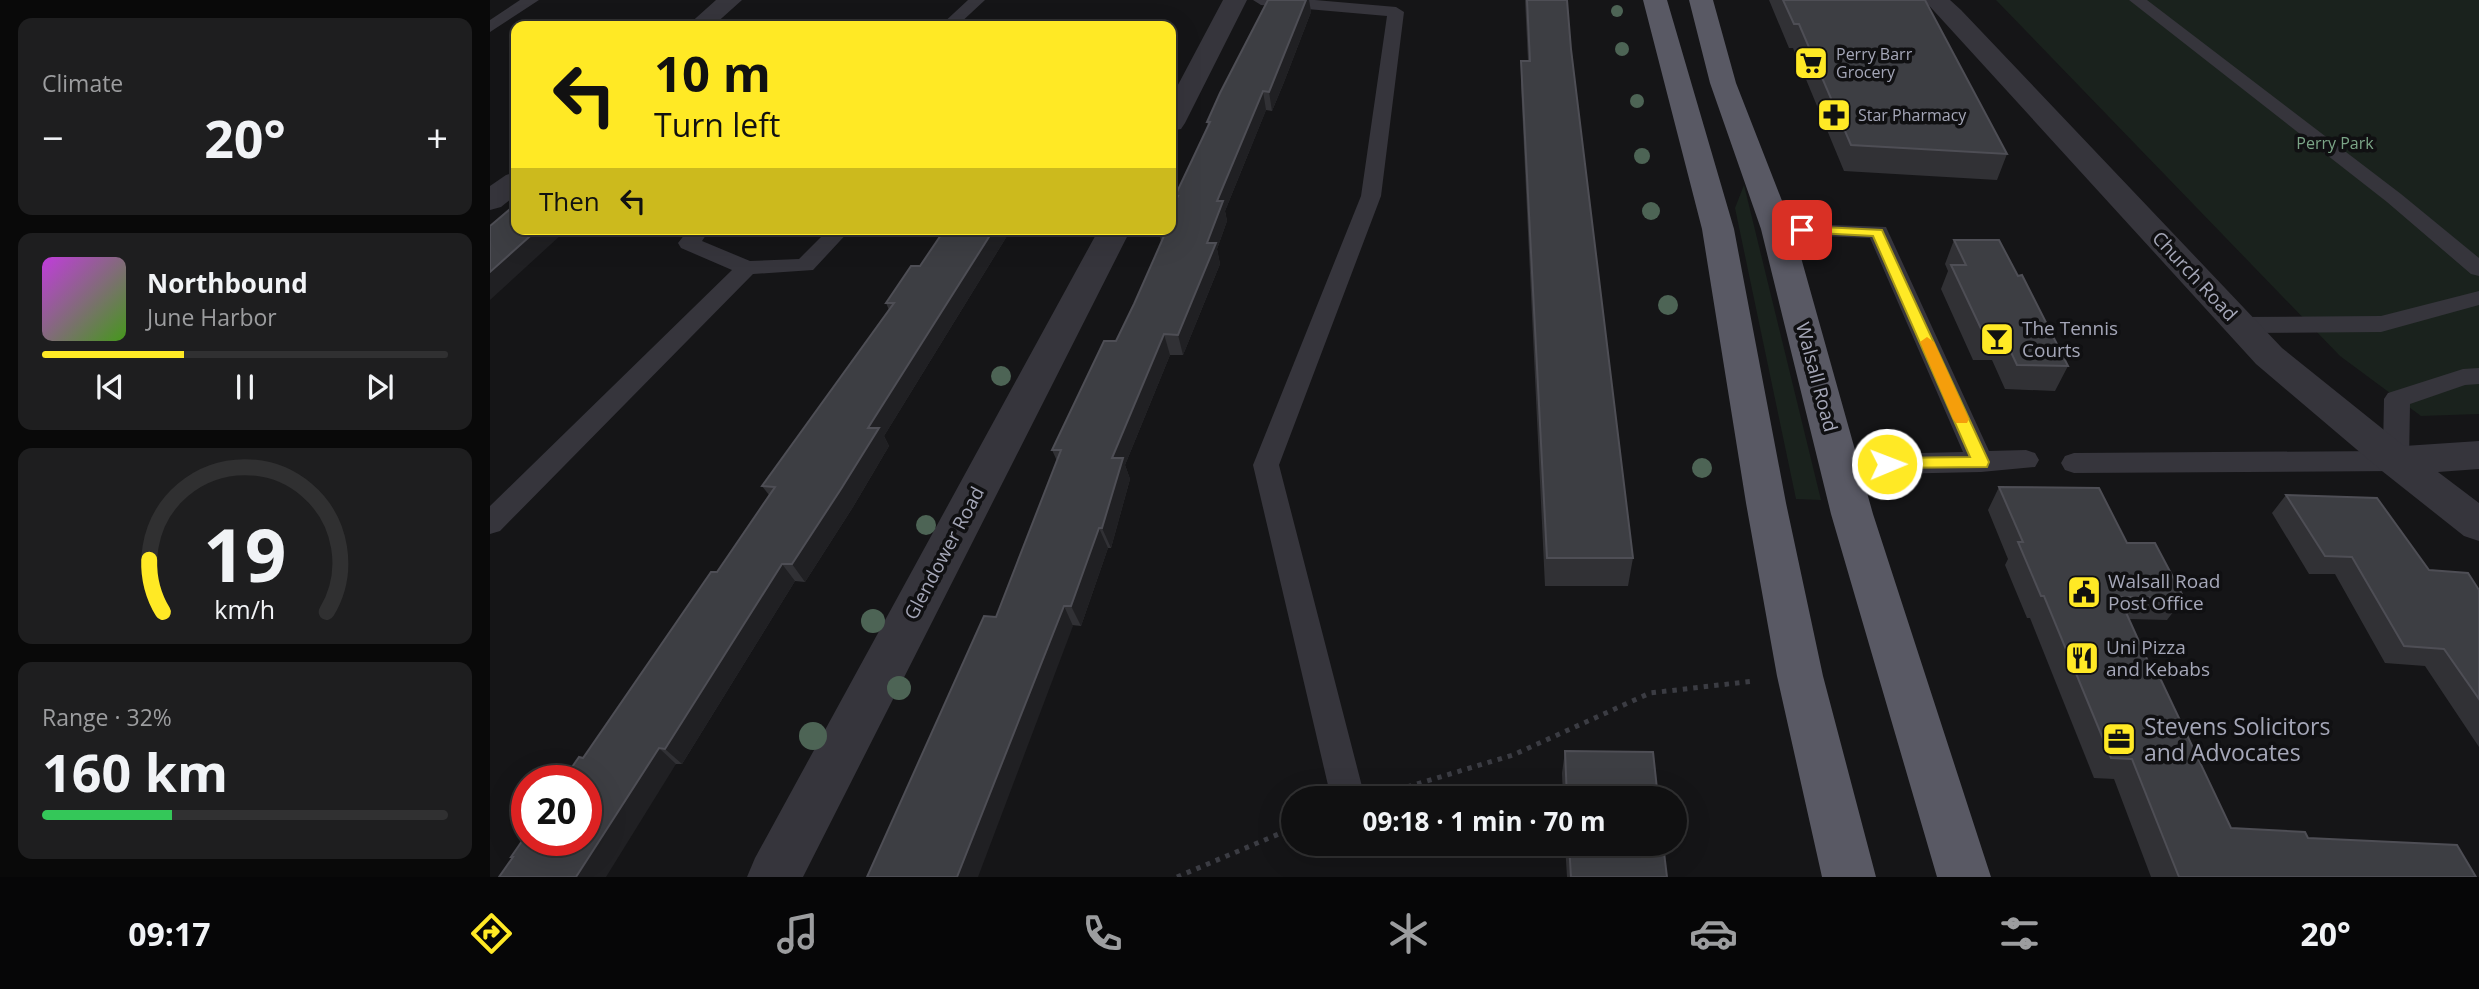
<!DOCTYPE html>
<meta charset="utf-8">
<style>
:root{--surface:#101011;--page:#1e1e1f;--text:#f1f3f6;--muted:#9c9d9f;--line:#303031;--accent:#ffe925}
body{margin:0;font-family:"Open Sans",sans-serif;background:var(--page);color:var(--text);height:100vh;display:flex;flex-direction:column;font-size:26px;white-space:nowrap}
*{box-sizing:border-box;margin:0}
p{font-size:23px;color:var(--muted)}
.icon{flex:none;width:38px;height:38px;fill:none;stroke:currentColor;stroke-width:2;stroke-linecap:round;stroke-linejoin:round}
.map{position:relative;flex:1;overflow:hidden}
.side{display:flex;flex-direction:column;gap:18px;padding:18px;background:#090909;width:490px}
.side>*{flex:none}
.banner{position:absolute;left:21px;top:21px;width:665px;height:214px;border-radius:14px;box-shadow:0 7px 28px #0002,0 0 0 2px var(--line);background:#ffe925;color:#111;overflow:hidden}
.speed{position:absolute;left:21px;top:765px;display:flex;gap:14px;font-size:35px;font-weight:700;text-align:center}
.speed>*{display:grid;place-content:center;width:91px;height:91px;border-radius:50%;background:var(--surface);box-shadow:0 7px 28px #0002,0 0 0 2px var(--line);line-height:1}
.speed .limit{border:10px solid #d22;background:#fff;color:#111}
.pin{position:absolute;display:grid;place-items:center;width:60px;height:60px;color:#fff;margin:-30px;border-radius:14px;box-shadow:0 4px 10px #0006}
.me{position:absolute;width:77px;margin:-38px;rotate:89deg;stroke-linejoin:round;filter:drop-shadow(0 0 5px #0008)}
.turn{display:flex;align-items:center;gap:24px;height:147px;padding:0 28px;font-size:32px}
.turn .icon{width:91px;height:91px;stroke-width:2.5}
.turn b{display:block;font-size:49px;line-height:60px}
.then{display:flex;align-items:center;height:66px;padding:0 28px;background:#0003;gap:14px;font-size:26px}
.big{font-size:52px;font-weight:700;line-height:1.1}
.side .widget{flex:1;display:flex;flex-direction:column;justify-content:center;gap:10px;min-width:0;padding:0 24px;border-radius:14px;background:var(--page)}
.side .dial{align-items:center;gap:0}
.dial svg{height:182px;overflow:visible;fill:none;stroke:var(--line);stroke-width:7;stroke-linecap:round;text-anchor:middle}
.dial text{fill:var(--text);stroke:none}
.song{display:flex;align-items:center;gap:21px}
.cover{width:84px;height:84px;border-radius:10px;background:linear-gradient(135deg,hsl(290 70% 55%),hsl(100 70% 35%))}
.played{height:7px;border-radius:4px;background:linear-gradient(90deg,var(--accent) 35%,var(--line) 35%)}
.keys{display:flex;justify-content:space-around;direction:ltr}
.heat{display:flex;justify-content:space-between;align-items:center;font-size:38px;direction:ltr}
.charge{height:10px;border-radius:5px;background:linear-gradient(90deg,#34c759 32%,var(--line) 0)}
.trip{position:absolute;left:791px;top:786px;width:406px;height:70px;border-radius:35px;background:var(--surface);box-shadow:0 7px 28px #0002,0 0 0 2px var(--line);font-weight:700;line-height:70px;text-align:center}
.tabs{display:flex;height:112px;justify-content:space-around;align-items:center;background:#060607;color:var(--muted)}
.tabs .icon{width:49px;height:49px}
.tabs .on{color:var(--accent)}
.tabs b{font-size:32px;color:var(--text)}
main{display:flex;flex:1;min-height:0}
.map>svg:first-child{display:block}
.green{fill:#1a221d}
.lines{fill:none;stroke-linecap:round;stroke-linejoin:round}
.path{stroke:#3b3c43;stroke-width:5;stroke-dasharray:4.5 6;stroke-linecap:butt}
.service{fill:#36353c;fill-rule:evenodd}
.minor{fill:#36353c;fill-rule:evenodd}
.trunk{fill:#595964;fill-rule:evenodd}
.tree{fill:#4d6455}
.wall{fill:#313135}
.shaded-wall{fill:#202023}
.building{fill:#3d3e43;stroke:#4e4e55;stroke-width:2}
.route{fill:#ffe925;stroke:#a69718;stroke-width:2}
.slow{fill:#f59e0b}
.labels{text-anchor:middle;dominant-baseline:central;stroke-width:7;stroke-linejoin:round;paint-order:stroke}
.far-poi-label{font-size:16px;fill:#a5a7b8;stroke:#101012;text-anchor:start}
.far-park-label{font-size:16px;fill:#7ba587;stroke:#101012}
.street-label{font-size:19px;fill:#a5a7b8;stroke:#101012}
.poi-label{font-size:19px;fill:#a5a7b8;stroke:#101012;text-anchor:start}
.near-poi-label{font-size:23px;fill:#a5a7b8;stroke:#101012;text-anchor:start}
</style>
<main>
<section class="side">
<div class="widget"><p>Climate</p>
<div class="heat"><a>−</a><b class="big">20°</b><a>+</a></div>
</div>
<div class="widget">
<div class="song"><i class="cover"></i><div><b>Northbound</b><p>June Harbor</p></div></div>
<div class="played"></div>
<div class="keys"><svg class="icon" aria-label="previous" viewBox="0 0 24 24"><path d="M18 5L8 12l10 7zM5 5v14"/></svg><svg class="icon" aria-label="pause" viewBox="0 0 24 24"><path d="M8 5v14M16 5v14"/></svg><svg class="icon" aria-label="next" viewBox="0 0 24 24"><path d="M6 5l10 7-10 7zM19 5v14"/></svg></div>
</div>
<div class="widget dial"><svg viewBox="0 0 100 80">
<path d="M14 69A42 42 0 1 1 86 69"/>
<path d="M14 69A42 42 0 0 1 8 46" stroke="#ffe925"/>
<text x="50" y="56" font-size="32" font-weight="700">19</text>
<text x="50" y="72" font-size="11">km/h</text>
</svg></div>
<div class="widget"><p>Range · 32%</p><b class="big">160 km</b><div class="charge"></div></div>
</section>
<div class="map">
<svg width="1989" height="877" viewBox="0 0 1989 877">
<rect width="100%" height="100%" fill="#151517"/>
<path class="green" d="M1506 0H1989V414L1931 416 1850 356Z
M1254 185 1331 500 1306 499 1245 208Z"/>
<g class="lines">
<path class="path" d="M897 793 1023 755 1160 693 1264 681
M687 877 803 828"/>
<path class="service" d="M30 0H49L0 32V20Z
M478 0H495L467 26H450Z
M763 0H825L906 7 914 12 891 196 789 465 875 798H841L763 465 871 196 897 16 771 5Z
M1639 0H1657L1911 194 1989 258V276L1981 274 1897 202Z
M1287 223 1396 227 1499 451 1536 450 1545 453 1549 460 1545 467 1491 472 1350 475 1340 472 1337 465 1340 458 1350 455 1473 452 1380 238 1279 234 1276 229 1279 224Z
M199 229H220L212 241 260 261 309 259 339 229H361L323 270 263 274 10 531 0 534V506L242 270 191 248 188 243Z
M1989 291V305L1891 332 1750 333 1742 330 1738 325 1742 320 1750 317 1891 316Z
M1989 368V384L1975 385 1920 404 1919 461 1915 468 1906 471 1584 473 1575 470 1571 463 1575 456 1584 453 1893 451 1894 399 1898 393 1973 369Z"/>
<path class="minor" d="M226 0H252L223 26H197Z
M733 0H757L695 123 691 129 681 131V98Z
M1434 0H1460L1471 10 1792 348 1914 446 1989 441V469L1948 472 1989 503V541L1974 536 1892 471 1766 364Z
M26 172V195L11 207 0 210V186L16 175Z
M609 229H641L313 877H257L265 858Z"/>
<path class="trunk" d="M1153 0H1177L1244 229 1296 503 1333 676 1386 877H1332L1287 676 1256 503 1212 229Z
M1199 0H1223L1246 83 1303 229 1383 514 1501 877H1447L1341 514 1271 229 1220 83Z"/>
</g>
<g class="tree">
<circle cx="1127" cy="11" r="6"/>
<circle cx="1132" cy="49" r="7"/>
<circle cx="1147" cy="101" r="7"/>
<circle cx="1152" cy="156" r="8"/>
<circle cx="1161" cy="211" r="9"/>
<circle cx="1178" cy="305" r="10"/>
<circle cx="511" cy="376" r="10"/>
<circle cx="1212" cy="468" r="10"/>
<circle cx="436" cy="525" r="10"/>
<circle cx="383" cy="621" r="12"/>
<circle cx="409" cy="688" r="12"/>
<circle cx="323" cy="736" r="14"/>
</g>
<path class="wall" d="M778 0H819L821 12 794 82 782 111 776 110 735 211 737 221 727 249 730 264 693 355H680L635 465 640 479 621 548H618L591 626 506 617 567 461 562 450 626 341 644 304 671 242 670 236 686 199 685 196 718 126 717 122Z
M1035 0H1077L1081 49 1143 558 1138 586H1055L1031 86V61H1038Z
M1279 0H1435L1517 154 1507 180 1354 171 1303 48H1299Z
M455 229H530L527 234 516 233 517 236 394 436 399 446 363 507 315 582 305 581 192 764H186L23 858 21 857 227 572 279 495 272 486 399 310 396 303 430 266Z
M1464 240 1578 366 1565 391 1515 389 1502 360H1483L1451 289 1458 271 1455 264Z
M1509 487 1637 543 1694 598 1677 620 1639 619 1665 677 1741 828 1818 838 1986 877H1661L1624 779 1604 778 1540 618H1537L1515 565 1518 559 1498 510Z
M1796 495 1939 570 1989 590V747L1935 666 1895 663 1845 574H1819L1782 513Z
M1075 751 1168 798H1073L1072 773Z
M1075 844H1173L1177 877H1077Z"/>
<path class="shaded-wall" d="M816 0H819L821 12 794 82 782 111 779 92Z
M773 91 776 110 735 211 737 221 727 249 730 264 693 355 688 335 717 243 727 201Z
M48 229H69L72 234 0 300V272Z
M504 229H515L517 236 394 436 399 446 363 507 315 582 302 564 378 428Z
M674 334 680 355 635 465 640 479 621 548 612 528 622 458Z
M609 528 618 548 591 626 581 606Z
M292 564 305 581 192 764 175 749Z
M574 606 583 626 488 877H467Z
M169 748 186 764 116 877H86Z"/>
<path class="building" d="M778 0H816L779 92 773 91 727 201H733L717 243H726L688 335 674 334 622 458H633L612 528H609L581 606H574L467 877H377L494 616 506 617 571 450H562L614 341H626L644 304 674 236H670L673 229H681V211L688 196H685L720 122H717L730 93Z
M1037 0H1077L1081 49 1143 558H1057L1031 61H1040Z
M1293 0H1435L1517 154 1361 145 1309 24H1304Z
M26 204V229H48L0 272V226Z
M455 229H504L378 428H389L351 489 302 564H292L175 749 169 748 86 877H9L23 857H21L37 834V840H96V780H73L89 757 93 758 221 572H227L285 487 272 486 404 303H396L421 266H430Z
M1464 240H1509L1528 276 1532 275 1578 366 1527 365 1513 335H1494L1461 265H1476Z
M1509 487 1609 488 1637 543H1665L1694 598 1629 597 1665 677 1670 678 1741 828 1815 832 1818 838 1967 845 1986 877H1689L1642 759 1621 758 1554 596H1551L1528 542H1533Z
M1796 495 1887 498 1939 570 1978 573 1989 590V699L1954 649 1914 646 1862 557 1835 556Z
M1075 751 1163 752 1168 798H1077Z
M1079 844H1173L1177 877H1081Z"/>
<path class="route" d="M1312 226 1392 230 1499 462 1497 467 1391 468 1389 464 1397 458 1480 457 1383 236 1308 232 1306 230Z"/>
<path class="slow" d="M1437 337 1444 342 1479 419 1477 423H1466L1463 419 1430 342Z"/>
<defs>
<g id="supermarket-square" transform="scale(1.75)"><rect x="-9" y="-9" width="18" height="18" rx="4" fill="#ffe925" stroke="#101012"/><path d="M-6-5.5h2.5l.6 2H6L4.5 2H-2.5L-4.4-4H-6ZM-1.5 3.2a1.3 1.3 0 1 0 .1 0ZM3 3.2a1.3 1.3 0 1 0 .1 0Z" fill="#111"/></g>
<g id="pharmacy-square" transform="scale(1.75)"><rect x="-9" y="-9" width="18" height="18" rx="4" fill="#ffe925" stroke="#101012"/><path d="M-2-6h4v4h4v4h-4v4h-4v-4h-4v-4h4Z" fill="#111"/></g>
<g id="bar-square" transform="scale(1.75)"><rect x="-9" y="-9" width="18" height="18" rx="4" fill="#ffe925" stroke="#101012"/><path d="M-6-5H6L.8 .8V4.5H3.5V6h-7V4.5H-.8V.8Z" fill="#111"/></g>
<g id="civic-square" transform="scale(1.75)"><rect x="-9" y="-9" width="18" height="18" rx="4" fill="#ffe925" stroke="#101012"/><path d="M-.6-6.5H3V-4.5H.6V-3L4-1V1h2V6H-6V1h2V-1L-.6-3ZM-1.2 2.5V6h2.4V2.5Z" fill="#111"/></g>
<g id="restaurant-square" transform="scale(1.75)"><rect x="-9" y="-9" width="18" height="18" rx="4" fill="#ffe925" stroke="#101012"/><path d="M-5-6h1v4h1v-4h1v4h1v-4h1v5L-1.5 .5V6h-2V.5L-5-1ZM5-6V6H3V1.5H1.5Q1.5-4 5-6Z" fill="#111"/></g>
<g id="office-square" transform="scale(1.75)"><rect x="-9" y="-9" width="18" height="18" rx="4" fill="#ffe925" stroke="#101012"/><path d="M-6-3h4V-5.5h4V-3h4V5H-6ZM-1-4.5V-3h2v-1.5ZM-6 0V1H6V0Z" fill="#111"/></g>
</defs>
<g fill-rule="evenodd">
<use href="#supermarket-square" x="1321" y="63"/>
<use href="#pharmacy-square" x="1344" y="115"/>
<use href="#bar-square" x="1507" y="339"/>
<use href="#civic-square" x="1594" y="592"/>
<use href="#restaurant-square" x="1592" y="658"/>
<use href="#office-square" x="1629" y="739"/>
</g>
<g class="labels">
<g class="far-poi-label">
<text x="1346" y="54">Perry Barr<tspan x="1346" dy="18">Grocery</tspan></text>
<text x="1368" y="115">Star Pharmacy</text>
</g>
<g class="far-park-label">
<text x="1845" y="143">Perry Park</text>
</g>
<g class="street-label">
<text transform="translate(1705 276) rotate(47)">Church Road</text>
<text transform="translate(1327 377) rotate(75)">Walsall Road</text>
<text transform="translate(454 553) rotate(-62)">Glendower Road</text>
</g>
<g class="poi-label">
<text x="1532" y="328">The Tennis<tspan x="1532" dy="22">Courts</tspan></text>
<text x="1618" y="581">Walsall Road<tspan x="1618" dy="22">Post Office</tspan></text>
<text x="1616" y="647">Uni Pizza<tspan x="1616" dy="22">and Kebabs</tspan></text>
</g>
<g class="near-poi-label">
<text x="1654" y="726">Stevens Solicitors<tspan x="1654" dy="26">and Advocates</tspan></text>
</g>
</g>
</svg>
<div class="speed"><div class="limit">20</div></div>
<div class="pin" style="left:1312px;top:230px;background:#d93025"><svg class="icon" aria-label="arrive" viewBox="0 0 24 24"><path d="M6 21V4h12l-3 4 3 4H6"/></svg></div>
<svg class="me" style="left:1397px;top:464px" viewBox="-20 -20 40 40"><circle r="17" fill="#ffe925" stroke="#fff" stroke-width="3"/><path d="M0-11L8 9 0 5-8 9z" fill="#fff"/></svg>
<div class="trip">09:18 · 1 min · 70 m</div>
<div class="banner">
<div class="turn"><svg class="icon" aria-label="left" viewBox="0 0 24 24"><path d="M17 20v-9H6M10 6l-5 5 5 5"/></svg><div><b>10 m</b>Turn left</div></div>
<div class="then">Then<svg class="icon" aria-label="left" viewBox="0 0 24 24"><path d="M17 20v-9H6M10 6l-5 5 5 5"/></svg></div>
</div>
</div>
</main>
<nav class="tabs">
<b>09:17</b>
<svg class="icon on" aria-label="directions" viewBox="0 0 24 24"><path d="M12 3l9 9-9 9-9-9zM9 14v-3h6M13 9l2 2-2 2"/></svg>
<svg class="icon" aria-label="music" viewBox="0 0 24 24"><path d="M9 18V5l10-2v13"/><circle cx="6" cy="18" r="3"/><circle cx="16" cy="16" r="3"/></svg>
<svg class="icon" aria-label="phone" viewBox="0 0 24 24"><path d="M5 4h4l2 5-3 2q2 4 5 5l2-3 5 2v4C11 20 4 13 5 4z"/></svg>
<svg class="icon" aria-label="climate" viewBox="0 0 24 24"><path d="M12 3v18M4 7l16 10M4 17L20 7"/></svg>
<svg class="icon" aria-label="car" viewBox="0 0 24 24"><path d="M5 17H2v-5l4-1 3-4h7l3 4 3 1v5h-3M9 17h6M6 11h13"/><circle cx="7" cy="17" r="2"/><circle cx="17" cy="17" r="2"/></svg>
<svg class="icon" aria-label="filters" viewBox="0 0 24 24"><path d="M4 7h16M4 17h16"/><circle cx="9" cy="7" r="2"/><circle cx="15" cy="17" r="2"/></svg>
<b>20°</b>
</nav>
